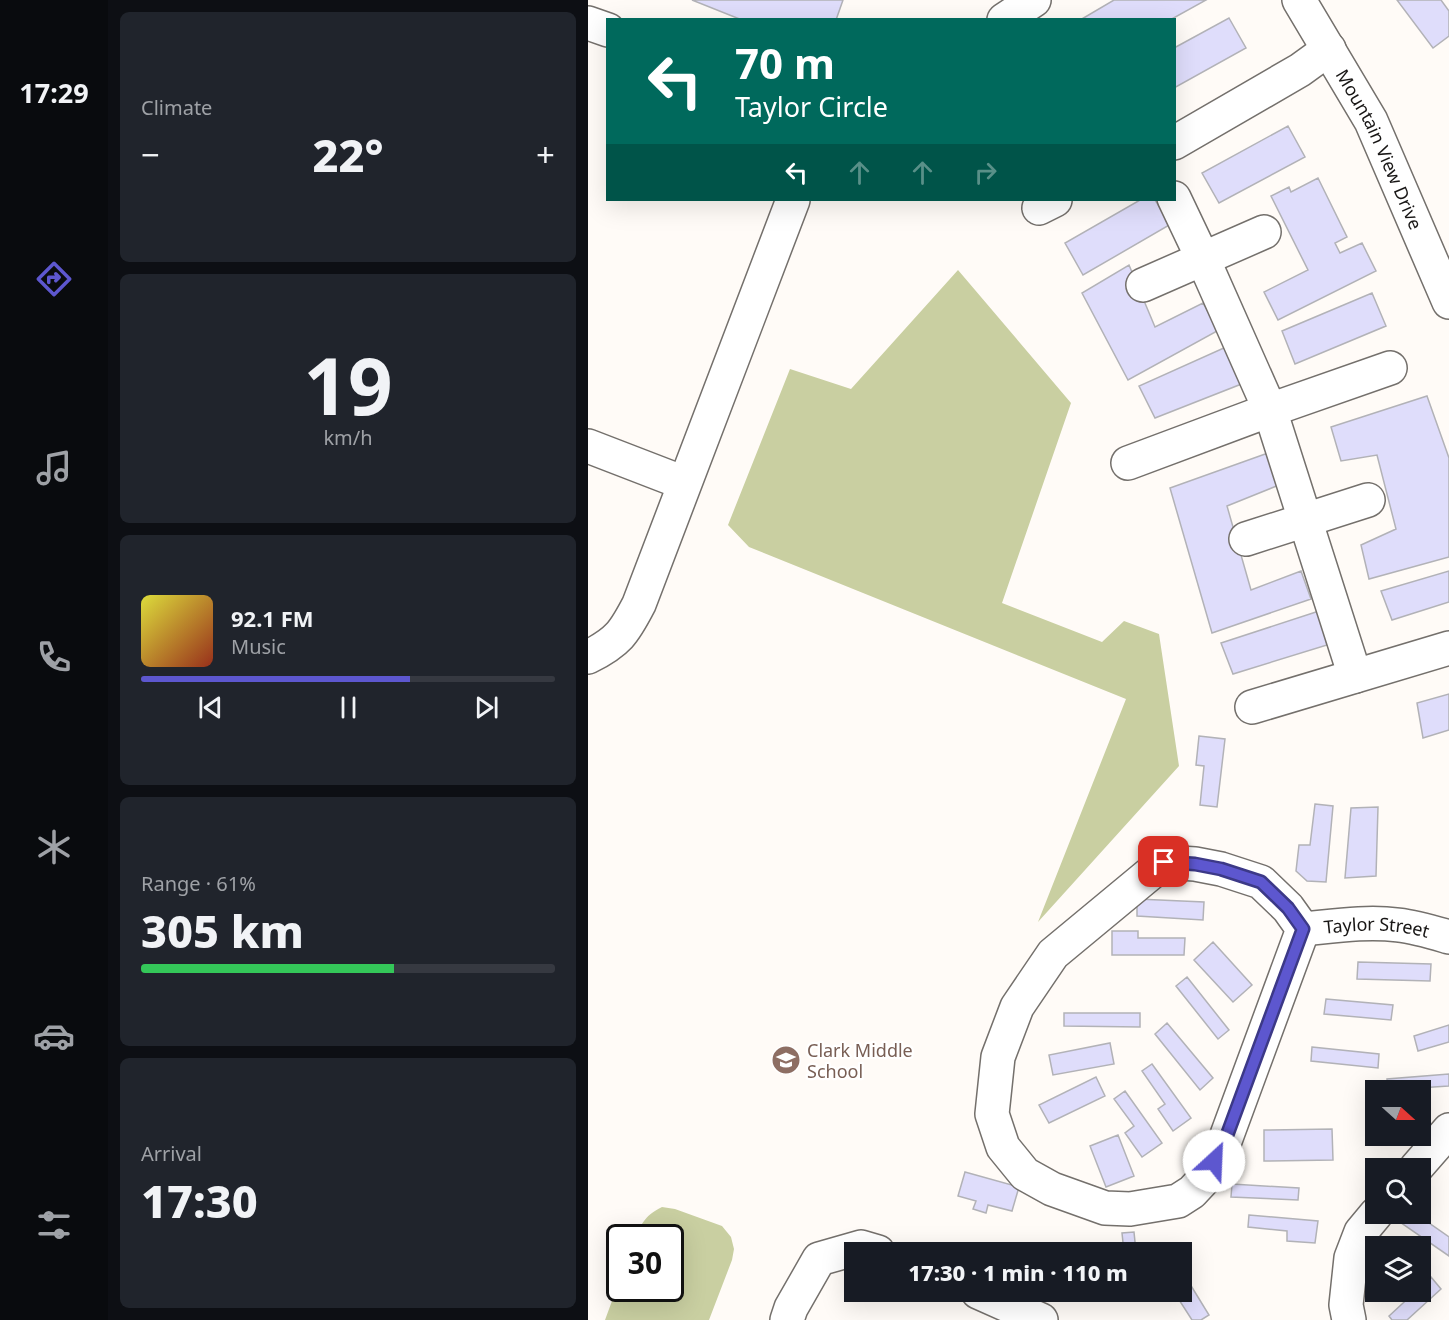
<!DOCTYPE html>
<meta charset="utf-8">
<style>
:root{--surface:#171b24;--page:#20242c;--text:#f1f3f6;--muted:#9ea1a6;--line:#363941;--accent:#5d57cf}
body{margin:0;font-family:"Noto Sans",sans-serif;background:var(--page);color:var(--text);height:100vh;display:flex;flex-direction:column;font-size:22px;white-space:nowrap}
*{box-sizing:border-box;margin:0}
p{font-size:20px;color:var(--muted)}
.icon{flex:none;width:33px;height:33px;fill:none;stroke:currentColor;stroke-width:2;stroke-linecap:round;stroke-linejoin:round}
.map{position:relative;flex:1;overflow:hidden}
.side{display:flex;flex-direction:column;gap:12px;padding:12px;background:#0d0f14;width:480px}
.side>*{flex:none}
.hud{position:absolute;left:18px;top:18px;width:570px;height:183px;border-radius:0px;box-shadow:0 6px 24px #0002;background:#00695c;color:#fff;overflow:hidden}
.needle{width:39px;rotate:111deg}
.fabs{position:absolute;left:777px;top:1080px;display:grid;gap:12px}
.fabs a{display:grid;place-items:center;width:66px;height:66px;border-radius:0px;background:var(--surface);box-shadow:0 6px 24px #0002;font-size:30px}
.speed{position:absolute;left:18px;top:1224px;display:flex;gap:12px;font-size:30px;font-weight:700;text-align:center}
.speed>*{display:grid;place-content:center;width:78px;height:78px;border-radius:50%;background:var(--surface);box-shadow:0 6px 24px #0002;line-height:1}
.speed .limit{border:3px solid #111;border-radius:9px;background:#fff;color:#111}
.pin{position:absolute;display:grid;place-items:center;width:51px;height:51px;color:#fff;margin:-26px;border-radius:12px;box-shadow:0 3px 9px #0006}
.me{position:absolute;width:66px;margin:-33px;rotate:25deg;stroke-linejoin:round;filter:drop-shadow(0 0 4px #0008)}
.turn{display:flex;align-items:center;gap:21px;height:126px;padding:0 30px;font-size:27px}
.turn .icon{width:78px;height:78px;stroke-width:2.5}
.turn b{display:block;font-size:42px;line-height:51px}
.lanes{display:flex;align-items:center;height:57px;padding:0 30px;background:#0003;justify-content:center;gap:30px;direction:ltr}
.lanes .off{opacity:.35}
.big{font-size:45px;font-weight:800;line-height:1.1}
.side .tile{flex:1;display:flex;flex-direction:column;justify-content:center;gap:9px;min-width:0;padding:0 21px;border-radius:9px;background:var(--page)}
.side .dial{align-items:center;gap:0}
.dial b{font-size:78px;line-height:1}
.song{display:flex;align-items:center;gap:18px}
.cover{width:72px;height:72px;border-radius:9px;background:linear-gradient(135deg,hsl(60 70% 55%),hsl(10 70% 35%))}
.played{height:6px;border-radius:3px;background:linear-gradient(90deg,var(--accent) 65%,var(--line) 65%)}
.keys{display:flex;justify-content:space-around;direction:ltr}
.heat{display:flex;justify-content:space-between;align-items:center;font-size:33px;direction:ltr}
.charge{height:9px;border-radius:4px;background:linear-gradient(90deg,#34c759 61%,var(--line) 0)}
.trip{position:absolute;left:256px;top:1242px;width:348px;height:60px;border-radius:0px;background:var(--surface);box-shadow:0 6px 24px #0002;font-weight:800;line-height:60px;text-align:center}
main{display:flex;flex:1;min-height:0}
.menu{display:flex;flex-direction:column;width:108px;justify-content:space-around;align-items:center;background:#090b0e;color:var(--muted)}
.menu .icon{width:42px;height:42px}
.menu .on{color:var(--accent)}
.menu b{font-size:27px;color:var(--text)}
.map>svg:first-child{display:block}
.green{fill:#c9cfa1}
.building{fill:#dfddfb;stroke:#b2b2b7;stroke-width:1.5}
.lines{fill:none;stroke-linecap:round;stroke-linejoin:round}
.minor-casing{stroke:#74706c;stroke-width:36}
.minor{stroke:#fff;stroke-width:33}
.route-casing{stroke:#3c3987;stroke-width:15}
.route{stroke:#5d57cf;stroke-width:10}
.labels{text-anchor:middle;dominant-baseline:central;stroke-width:4.5;stroke-linejoin:round;paint-order:stroke}
.street-label{font-size:18px;fill:#181615;stroke:#fff}
.education-label{font-size:18px;fill:#785e54;stroke:#fff;text-anchor:start}
</style>
<main>
<nav class="menu">
<b>17:29</b>
<svg class="icon on" aria-label="directions" viewBox="0 0 24 24"><path d="M12 3l9 9-9 9-9-9zM9 14v-3h6M13 9l2 2-2 2"/></svg>
<svg class="icon" aria-label="music" viewBox="0 0 24 24"><path d="M9 18V5l10-2v13"/><circle cx="6" cy="18" r="3"/><circle cx="16" cy="16" r="3"/></svg>
<svg class="icon" aria-label="phone" viewBox="0 0 24 24"><path d="M5 4h4l2 5-3 2q2 4 5 5l2-3 5 2v4C11 20 4 13 5 4z"/></svg>
<svg class="icon" aria-label="climate" viewBox="0 0 24 24"><path d="M12 3v18M4 7l16 10M4 17L20 7"/></svg>
<svg class="icon" aria-label="car" viewBox="0 0 24 24"><path d="M5 17H2v-5l4-1 3-4h7l3 4 3 1v5h-3M9 17h6M6 11h13"/><circle cx="7" cy="17" r="2"/><circle cx="17" cy="17" r="2"/></svg>
<svg class="icon" aria-label="filters" viewBox="0 0 24 24"><path d="M4 7h16M4 17h16"/><circle cx="9" cy="7" r="2"/><circle cx="15" cy="17" r="2"/></svg>
</nav>
<section class="side">
<div class="tile"><p>Climate</p>
<div class="heat"><a>−</a><b class="big">22°</b><a>+</a></div>
</div>
<div class="tile dial"><b>19</b><p>km/h</p></div>
<div class="tile">
<div class="song"><i class="cover"></i><div><b>92.1 FM</b><p>Music</p></div></div>
<div class="played"></div>
<div class="keys"><svg class="icon" aria-label="previous" viewBox="0 0 24 24"><path d="M18 5L8 12l10 7zM5 5v14"/></svg><svg class="icon" aria-label="pause" viewBox="0 0 24 24"><path d="M8 5v14M16 5v14"/></svg><svg class="icon" aria-label="next" viewBox="0 0 24 24"><path d="M6 5l10 7-10 7zM19 5v14"/></svg></div>
</div>
<div class="tile"><p>Range · 61%</p><b class="big">305 km</b><div class="charge"></div></div>
<div class="tile"><p>Arrival</p><b class="big">17:30</b></div>
</section>
<div class="map">
<svg width="861" height="1320" viewBox="0 0 861 1320">
<rect width="100%" height="100%" fill="#fffbf7"/>
<path class="green" d="M370 270 483 403 414 603 514 642 536 621 571 634 591 766 450 922 538 699 161 547 140 525 202 369 263 389Z
M74 1207 87 1209 134 1226 143 1237 146 1249 144 1260 121 1320H17L31 1282 32 1288H82V1238L48 1237C54 1222 58 1215 74 1207Z"/>
<path class="building" d="M104 0H255L248 20H154Z
M526 0H618L582 20H492Z
M809 0H853L861 11V36L845 48Z
M641 18 658 48 586 88V48Z
M700 126 717 157 631 203 614 173Z
M730 178 759 237 747 243 752 253 774 243 788 271 690 320 676 292 720 270 683 196 701 187 703 192Z
M552 200H567L583 224 495 275 477 243Z
M541 265 567 327 615 303 631 330 540 380 494 293Z
M784 293 798 326 707 364 694 331Z
M638 347 656 383 567 418 551 386Z
M839 396 861 458V557L781 579 773 545 808 529 789 455 753 461 743 427Z
M680 453 691 485 639 506 663 590 713 571 723 599 624 633 582 488Z
M861 571V602L804 620 793 591Z
M731 611 739 645 645 674 633 643Z
M861 694V730L835 738 829 703Z
M611 736 637 739 629 807 612 805 616 766 608 765Z
M727 804 745 806 738 882 719 881 708 871 711 845H722Z
M790 807 788 876 757 878 763 808Z
M549 899 616 902 615 920 549 916Z
M524 931H550V938H597L596 955H524Z
M625 942 664 985 645 1002 606 960Z
M770 962 843 964 842 981 769 979Z
M599 977 641 1030 630 1039 588 986Z
M738 999 805 1005 803 1020 736 1014Z
M476 1013H552V1027L476 1026Z
M579 1023 625 1078 612 1090 567 1034Z
M861 1025V1042L830 1051 826 1036Z
M522 1043 526 1064 465 1075 461 1055Z
M724 1047 791 1054 790 1068 723 1061Z
M564 1064 603 1118 585 1131 570 1109 577 1104 554 1071Z
M861 1074V1086L800 1090 799 1079Z
M508 1077 517 1096 461 1123 451 1105Z
M537 1091 574 1143 554 1157 537 1133 546 1126 526 1099Z
M744 1129 745 1160 676 1161V1130Z
M530 1135 546 1176 518 1187 502 1146Z
M377 1172 431 1187 424 1211 400 1205 398 1213 385 1209 388 1201 370 1196Z
M644 1184 711 1188 710 1200 643 1197Z
M819 1214H828L861 1237V1256L812 1222Z
M661 1215 730 1221 727 1243 699 1241V1231L660 1227Z
M546 1232 548 1252H536L534 1233Z
M594 1271 621 1315 613 1320H604L586 1292H594Z
M843 1277 853 1289 819 1320H804L801 1316 827 1292H832V1287Z"/>
<g class="lines">
<g class="minor-casing">
<g id="minor">
<path id="s1" d="M711 0 783 121 861 302"/>
<path d="M416 20 446 0"/>
<path d="M0 23 20 30"/>
<path d="M586 143 712 70 741 49"/>
<path d="M586 198 615 259 682 410 767 676"/>
<path d="M451 208 467 200"/>
<path d="M555 285 676 232"/>
<path d="M0 446 96 483"/>
<path d="M540 463 682 410 802 368"/>
<path d="M658 539 780 500"/>
<path d="M0 657C30 642 36 633 51 604L205 200"/>
<path d="M664 707 861 648"/>
<path d="M576 862 607 864 633 869 673 882 700 908 715 929 635 1146 618 1177 604 1192 590 1201 542 1209 517 1208 464 1189 437 1174 415 1147 404 1114 410 1057 429 1007 465 954Z"/>
<path id="s2" d="M715 929C746 926 779 921 810 925 828 927 844 932 861 937"/>
<path d="M828 1168 861 1130"/>
<path d="M390 1292 453 1320"/>
<path d="M199 1320 203 1308 231 1259 273 1247 290 1252"/>
<path d="M761 1320 758 1305 763 1258 773 1232 788 1214"/>
</g>
</g>
<use href="#minor" class="minor"/>
</g>
<g class="lines">
<g class="route-casing">
<path id="route" d="M576 862 607 864 633 869 673 882 700 908 715 929 635 1146 626 1161"/>
</g>
<use href="#route" class="route"/>
</g>
<defs>
<g id="school-disc" transform="scale(1.5)"><circle r="9.5" fill="#8d6e63" stroke="#fff"/><path d="M0-5L7-2L0 1L-7-2ZM-4 1L0 2.5L4 1V4Q0 6-4 4Z" fill="#fff"/></g>
</defs>
<g fill-rule="evenodd">
<use href="#school-disc" x="198" y="1060"/>
</g>
<g class="labels">
<g class="street-label">
<text stroke="none"><textPath href="#s1" startOffset="170">Mountain View Drive</textPath></text>
<text stroke="none"><textPath href="#s2" startOffset="74">Taylor Street</textPath></text>
</g>
<g class="education-label">
<text x="219" y="1050">Clark Middle<tspan x="219" dy="21">School</tspan></text>
</g>
</g>
</svg>
<div class="fabs">
<a><svg class="needle" viewBox="-14 -14 28 28"><path d="M0-13l5 13h-10z" fill="#e53935"/><path d="M0 13l5-13h-10z" fill="#9ea1a6"/></svg></a>
<a><svg class="icon" aria-label="search" viewBox="0 0 24 24"><circle cx="10" cy="10" r="6"/><path d="M15 15l6 6"/></svg></a>
<a><svg class="icon" aria-label="layers" viewBox="0 0 24 24"><path d="M12 4l9 5-9 5-9-5zM3 14l9 5 9-5"/></svg></a>
</div>
<div class="speed"><div class="limit">30</div></div>
<div class="pin" style="left:576px;top:862px;background:#d93025"><svg class="icon" aria-label="arrive" viewBox="0 0 24 24"><path d="M6 21V4h12l-3 4 3 4H6"/></svg></div>
<svg class="me" style="left:626px;top:1161px" viewBox="-20 -20 40 40"><circle r="19" fill="#fff"/><path d="M0-13L10 11 0 6-10 11z" fill="#5d57cf"/></svg>
<div class="trip">17:30 · 1 min · 110 m</div>
<div class="hud">
<div class="turn"><svg class="icon" aria-label="left" viewBox="0 0 24 24"><path d="M17 20v-9H6M10 6l-5 5 5 5"/></svg><div><b>70 m</b>Taylor Circle</div></div>
<div class="lanes"><svg class="icon" aria-label="left" viewBox="0 0 24 24"><path d="M17 20v-9H6M10 6l-5 5 5 5"/></svg><svg class="icon off" aria-label="ahead" viewBox="0 0 24 24"><path d="M12 20V5M6 11l6-6 6 6"/></svg><svg class="icon off" aria-label="ahead" viewBox="0 0 24 24"><path d="M12 20V5M6 11l6-6 6 6"/></svg><svg class="icon off" aria-label="right" viewBox="0 0 24 24"><path d="M7 20v-9h11M14 6l5 5-5 5"/></svg></div>
</div>
</div>
</main>
